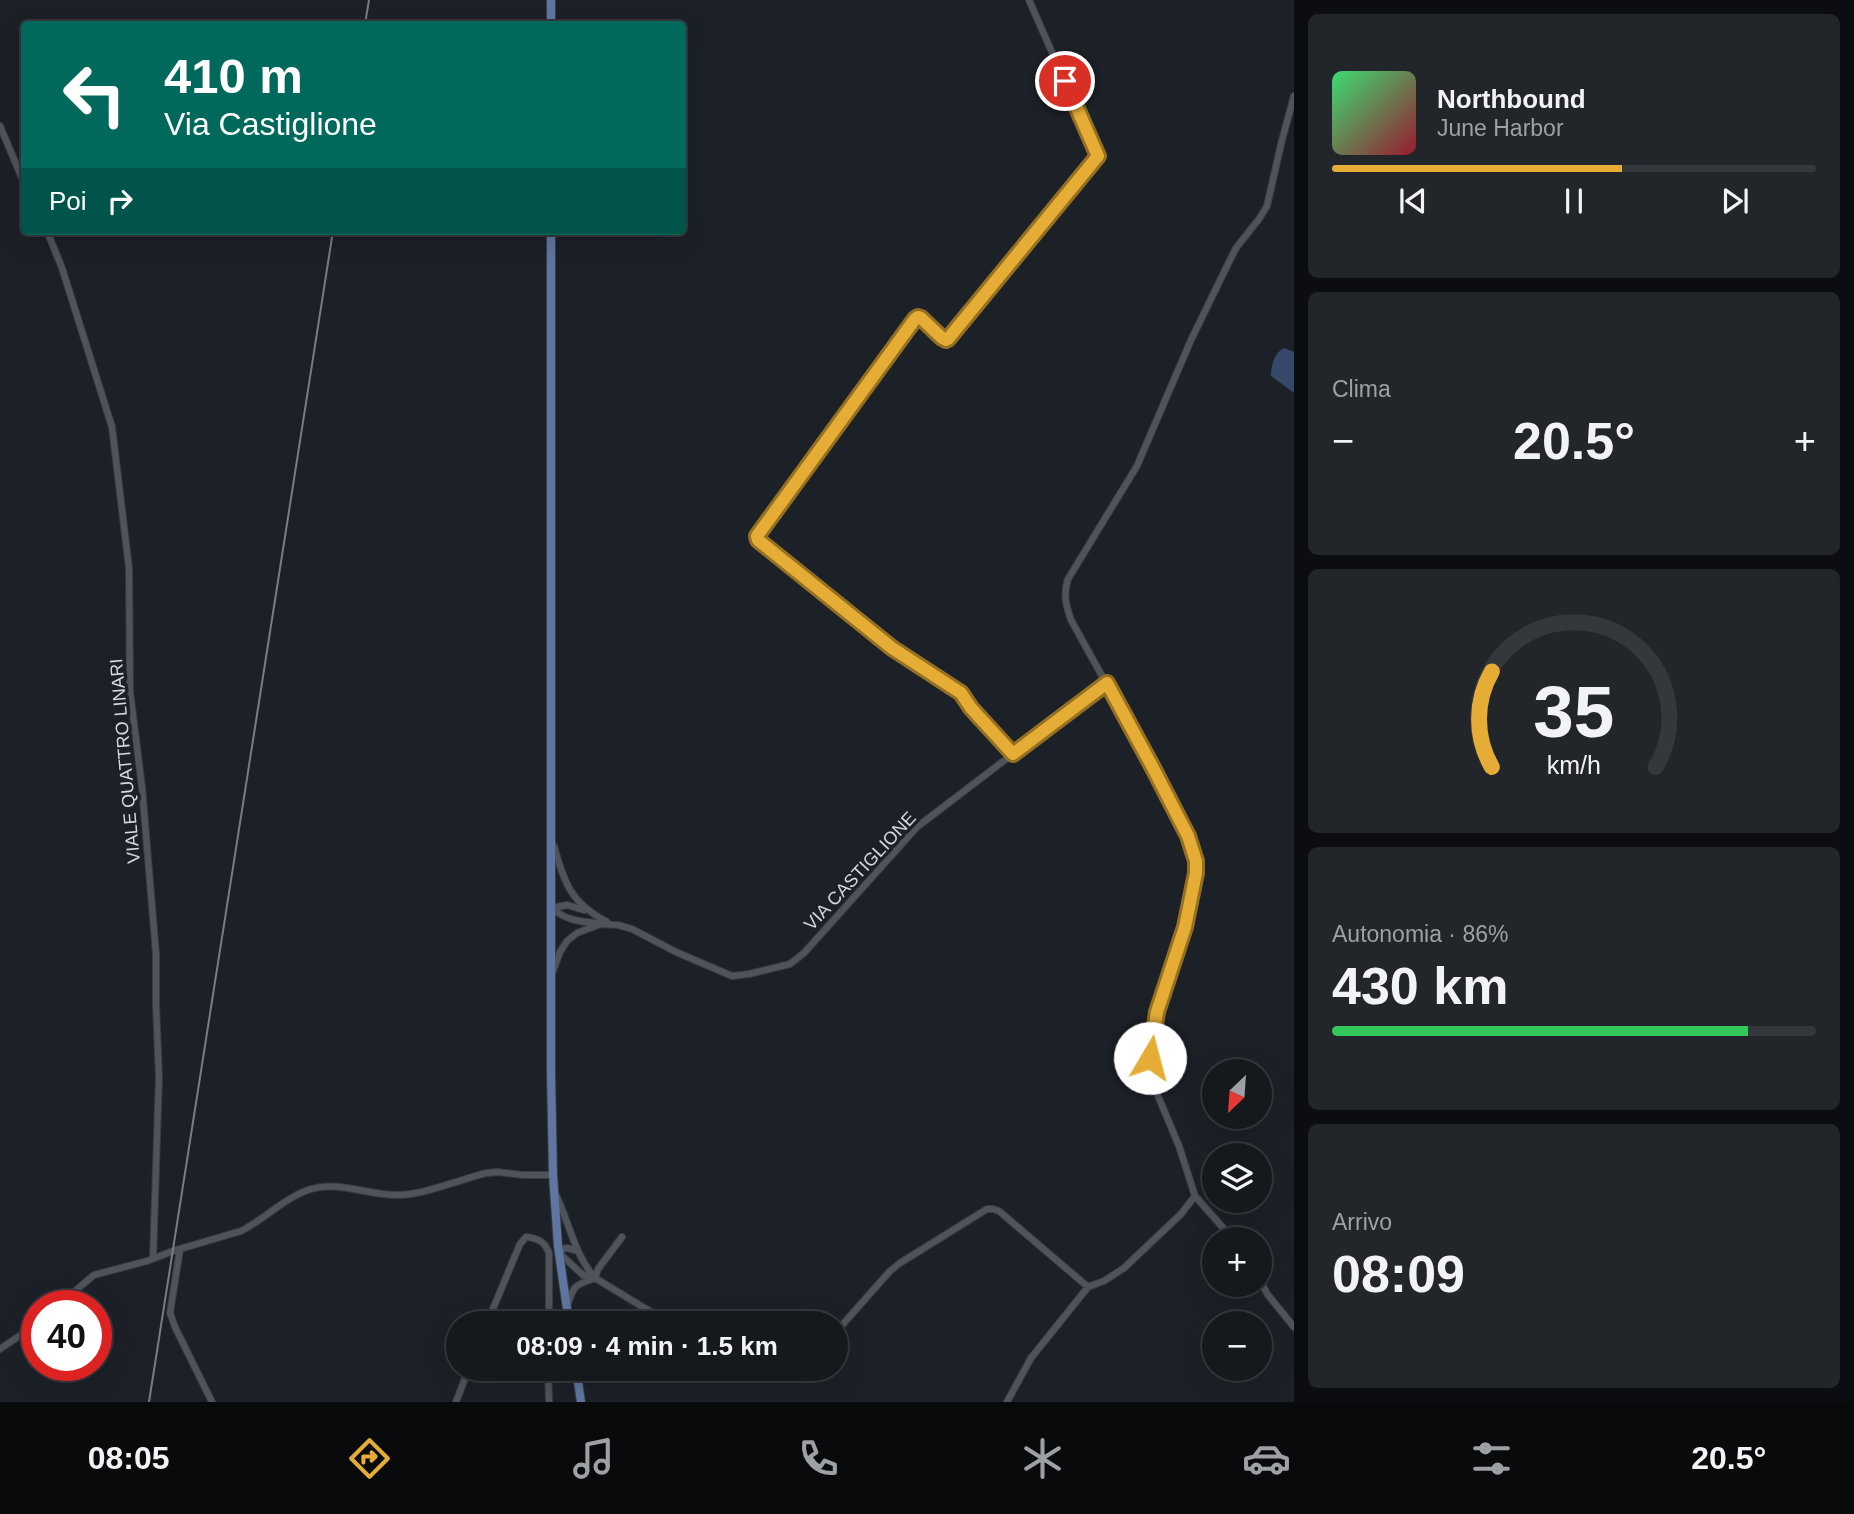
<!DOCTYPE html>
<html lang="it">
<meta charset="utf-8">
<style>
:root{--surface:#15181d;--page:#22252a;--text:#f1f3f6;--muted:#9da0a4;--line:#34373b;--accent:#e5ad35}
body{margin:0;font-family:Arial,sans-serif;background:var(--page);color:var(--text);height:100vh;display:flex;flex-direction:column;font-size:26px;white-space:nowrap}
*{box-sizing:border-box;margin:0}
p{font-size:23px;color:var(--muted)}
.icon{flex:none;width:38px;height:38px;fill:none;stroke:currentColor;stroke-width:2;stroke-linecap:round;stroke-linejoin:round}
.map{position:relative;flex:1;overflow:hidden}
.sheet{display:flex;flex-direction:column;gap:14px;padding:14px;background:#0c0d10;width:560px}
.sheet>*{flex:none}
.hud{position:absolute;left:21px;top:21px;width:665px;height:214px;border-radius:7px;box-shadow:0 7px 28px #0002,0 0 0 2px var(--line);background:#00695c;color:#fff;overflow:hidden}
.needle{width:46px;rotate:205deg}
.tools{position:absolute;left:1202px;top:1059px;display:grid;gap:14px}
.tools a{display:grid;place-items:center;width:70px;height:70px;border-radius:50%;background:var(--surface);box-shadow:0 7px 28px #0002,0 0 0 2px var(--line);font-size:35px}
.speed{position:absolute;left:21px;top:1290px;display:flex;gap:14px;font-size:35px;font-weight:700;text-align:center}
.speed>*{display:grid;place-content:center;width:91px;height:91px;border-radius:50%;background:var(--surface);box-shadow:0 7px 28px #0002,0 0 0 2px var(--line);line-height:1}
.speed .limit{border:10px solid #d22;background:#fff;color:#111}
.pin{position:absolute;display:grid;place-items:center;width:60px;height:60px;color:#fff;margin:-30px;border:4px solid #fff;border-radius:50%;box-shadow:0 2px 7px #0007}
.me{position:absolute;width:77px;margin:-38px;rotate:8deg;stroke-linejoin:round;filter:drop-shadow(0 0 5px #0008)}
.turn{display:flex;align-items:center;gap:24px;height:147px;padding:0 28px;font-size:32px}
.turn .icon{width:91px;height:91px;stroke-width:2.5}
.turn b{display:block;font-size:49px;line-height:60px}
.then{display:flex;align-items:center;height:66px;padding:0 28px;background:#0003;gap:14px;font-size:26px}
.big{font-size:52px;font-weight:700;line-height:1.1}
.sheet .tile{flex:1;display:flex;flex-direction:column;justify-content:center;gap:10px;min-width:0;padding:0 24px;border-radius:10px;background:var(--page)}
.sheet .dial{align-items:center;gap:0}
.dial svg{height:182px;overflow:visible;fill:none;stroke:var(--line);stroke-width:7;stroke-linecap:round;text-anchor:middle}
.dial text{fill:var(--text);stroke:none}
.song{display:flex;align-items:center;gap:21px}
.cover{width:84px;height:84px;border-radius:10px;background:linear-gradient(135deg,hsl(140 70% 55%),hsl(350 70% 35%))}
.played{height:7px;border-radius:4px;background:linear-gradient(90deg,var(--accent) 60%,var(--line) 60%)}
.keys{display:flex;justify-content:space-around;direction:ltr}
.heat{display:flex;justify-content:space-between;align-items:center;font-size:38px;direction:ltr}
.charge{height:10px;border-radius:5px;background:linear-gradient(90deg,#34c759 86%,var(--line) 0)}
.trip{position:absolute;left:446px;top:1311px;width:402px;height:70px;border-radius:35px;background:var(--surface);box-shadow:0 7px 28px #0002,0 0 0 2px var(--line);font-weight:700;line-height:70px;text-align:center}
.dock{display:flex;height:112px;justify-content:space-around;align-items:center;background:#080a0c;color:var(--muted)}
.dock .icon{width:49px;height:49px}
.dock .current{color:var(--accent)}
.dock b{font-size:32px;color:var(--text)}
main{display:flex;flex:1;min-height:0}
.map>svg:first-child{display:block}
.forest{fill:#364868}
.lines{fill:none;stroke-linecap:round;stroke-linejoin:round}
.minor-casing{stroke:#393c41;stroke-width:8}
.major-casing{stroke:#393c41;stroke-width:10}
.minor{stroke:#4f545c;stroke-width:6}
.major{stroke:#5f76a2;stroke-width:8}
.rail{stroke:#797d83;stroke-width:2}
.route-casing{stroke:#957022;stroke-width:18}
.route{stroke:#e5ad35;stroke-width:12}
.labels{text-anchor:middle;dominant-baseline:central;stroke-width:7;stroke-linejoin:round;paint-order:stroke}
.street-label{font-size:18px;fill:#d6d9de;stroke:#1c2027}
</style>
<main>
<div class="map">
<svg width="1294" height="1402" viewBox="0 0 1294 1402">
<rect width="100%" height="100%" fill="#1c2027"/>
<path class="forest" d="M1284 348 1294 352V393L1271 376C1271 365 1274 353 1284 348Z"/>
<g class="lines">
<g class="minor-casing">
<path id="minor" d="M0 126 24 183
M47 231 62 268 112 427 129 568 130 691 142 787 156 954V1005L159 1077 153 1258
M1013 754 971 708 961 693 892 648 758 539 757 536 915 319 918 317 921 318 942 338 946 340 948 339 1098 157 1029 0
M554 846C564 883 571 903 607 922
M551 908C566 920 579 922 598 923
M551 908 567 905 584 910
M553 971 560 952 567 941 577 933 601 924 618 925 632 929 676 952 732 976 749 974 790 964 804 953 917 827 1106 683
M556 1195C569 1222 574 1253 594 1277
M1233 1239 1195 1196 1179 1146 1158 1096 1152 1078 1150 1057 1157 1012 1185 927 1196 873 1193 850 1188 836 1152 766 1071 620C1066 605 1063 595 1068 579L1137 466 1191 340 1228 264 1236 248 1259 219 1267 206 1282 140 1294 96
M180 1249 170 1313 175 1327 212 1402
M578 1251 567 1248 563 1249 560 1254 583 1275 595 1278 656 1315 671 1319 698 1323
M595 1278 598 1269 622 1237
M1260 1281 1268 1295 1294 1327
M57 1306 94 1275 147 1261 173 1251 241 1231C265 1219 285 1197 311 1189 339 1181 368 1195 397 1195 423 1195 459 1180 486 1173L498 1172 523 1175H553
M567 1307C573 1288 573 1285 593 1279
M487 1323 520 1244 526 1237C538 1238 545 1242 549 1253V1323
M836 1332 890 1271 900 1263 987 1209H993L999 1211 1088 1287
M0 1349 37 1324
M548 1368 549 1402
M456 1402 469 1368
M1007 1402 1031 1358 1088 1287 1104 1281 1124 1268 1181 1214 1195 1196"/>
</g>
<g class="major-casing">
<path id="major" d="M551 0V24
M551 231V1073L553 1175 558 1246 569 1323
M576 1368 581 1402"/>
</g>
<use href="#minor" class="minor"/>
<use href="#major" class="major"/>
<path class="rail" d="M365 24 369 0
M149 1402 333 231"/>
</g>
<g class="lines">
<g class="route-casing">
<path id="route" d="M1065 81 1098 156 948 339 946 340 942 338 921 318 918 317 915 319 757 536 758 540 892 648 961 693 971 708 1013 754 1107 683 1152 766 1188 836 1196 861V873L1185 927 1157 1012 1150 1058"/>
</g>
<use href="#route" class="route"/>
</g>
<g class="labels">
<g class="street-label">
<text transform="translate(125 761) rotate(-95)">VIALE QUATTRO LINARI</text>
<text transform="translate(860 871) rotate(-47)">VIA CASTIGLIONE</text>
</g>
</g>
</svg>
<div class="tools">
<a><svg class="needle" viewBox="-14 -14 28 28"><path d="M0-13l5 13h-10z" fill="#e53935"/><path d="M0 13l5-13h-10z" fill="#9da0a4"/></svg></a>
<a><svg class="icon" aria-label="layers" viewBox="0 0 24 24"><path d="M12 4l9 5-9 5-9-5zM3 14l9 5 9-5"/></svg></a>
<a>+</a>
<a>−</a>
</div>
<div class="speed"><div class="limit">40</div></div>
<div class="pin" style="left:1065px;top:81px;background:#d93025"><svg class="icon" aria-label="arrive" viewBox="0 0 24 24"><path d="M6 21V4h12l-3 4 3 4H6"/></svg></div>
<svg class="me" style="left:1150px;top:1058px" viewBox="-20 -20 40 40"><circle r="19" fill="#fff"/><path d="M0-13L10 11 0 6-10 11z" fill="#e5ad35"/></svg>
<div class="trip">08:09 · 4 min · 1.5 km</div>
<div class="hud">
<div class="turn"><svg class="icon" aria-label="left" viewBox="0 0 24 24"><path d="M17 20v-9H6M10 6l-5 5 5 5"/></svg><div><b>410 m</b>Via Castiglione</div></div>
<div class="then">Poi<svg class="icon" aria-label="right" viewBox="0 0 24 24"><path d="M7 20v-9h11M14 6l5 5-5 5"/></svg></div>
</div>
</div>
<section class="sheet">
<div class="tile">
<div class="song"><i class="cover"></i><div><b>Northbound</b><p>June Harbor</p></div></div>
<div class="played"></div>
<div class="keys"><svg class="icon" aria-label="previous" viewBox="0 0 24 24"><path d="M18 5L8 12l10 7zM5 5v14"/></svg><svg class="icon" aria-label="pause" viewBox="0 0 24 24"><path d="M8 5v14M16 5v14"/></svg><svg class="icon" aria-label="next" viewBox="0 0 24 24"><path d="M6 5l10 7-10 7zM19 5v14"/></svg></div>
</div>
<div class="tile"><p>Clima</p>
<div class="heat"><a>−</a><b class="big">20.5°</b><a>+</a></div>
</div>
<div class="tile dial"><svg viewBox="0 0 100 80">
<path d="M14 69A42 42 0 1 1 86 69"/>
<path d="M14 69A42 42 0 0 1 14 27" stroke="#e5ad35"/>
<text x="50" y="56" font-size="32" font-weight="700">35</text>
<text x="50" y="72" font-size="11">km/h</text>
</svg></div>
<div class="tile"><p>Autonomia · 86%</p><b class="big">430 km</b><div class="charge"></div></div>
<div class="tile"><p>Arrivo</p><b class="big">08:09</b></div>
</section>
</main>
<nav class="dock">
<b>08:05</b>
<svg class="icon current" aria-label="directions" viewBox="0 0 24 24"><path d="M12 3l9 9-9 9-9-9zM9 14v-3h6M13 9l2 2-2 2"/></svg>
<svg class="icon" aria-label="music" viewBox="0 0 24 24"><path d="M9 18V5l10-2v13"/><circle cx="6" cy="18" r="3"/><circle cx="16" cy="16" r="3"/></svg>
<svg class="icon" aria-label="phone" viewBox="0 0 24 24"><path d="M5 4h4l2 5-3 2q2 4 5 5l2-3 5 2v4C11 20 4 13 5 4z"/></svg>
<svg class="icon" aria-label="climate" viewBox="0 0 24 24"><path d="M12 3v18M4 7l16 10M4 17L20 7"/></svg>
<svg class="icon" aria-label="car" viewBox="0 0 24 24"><path d="M5 17H2v-5l4-1 3-4h7l3 4 3 1v5h-3M9 17h6M6 11h13"/><circle cx="7" cy="17" r="2"/><circle cx="17" cy="17" r="2"/></svg>
<svg class="icon" aria-label="filters" viewBox="0 0 24 24"><path d="M4 7h16M4 17h16"/><circle cx="9" cy="7" r="2"/><circle cx="15" cy="17" r="2"/></svg>
<b>20.5°</b>
</nav>
